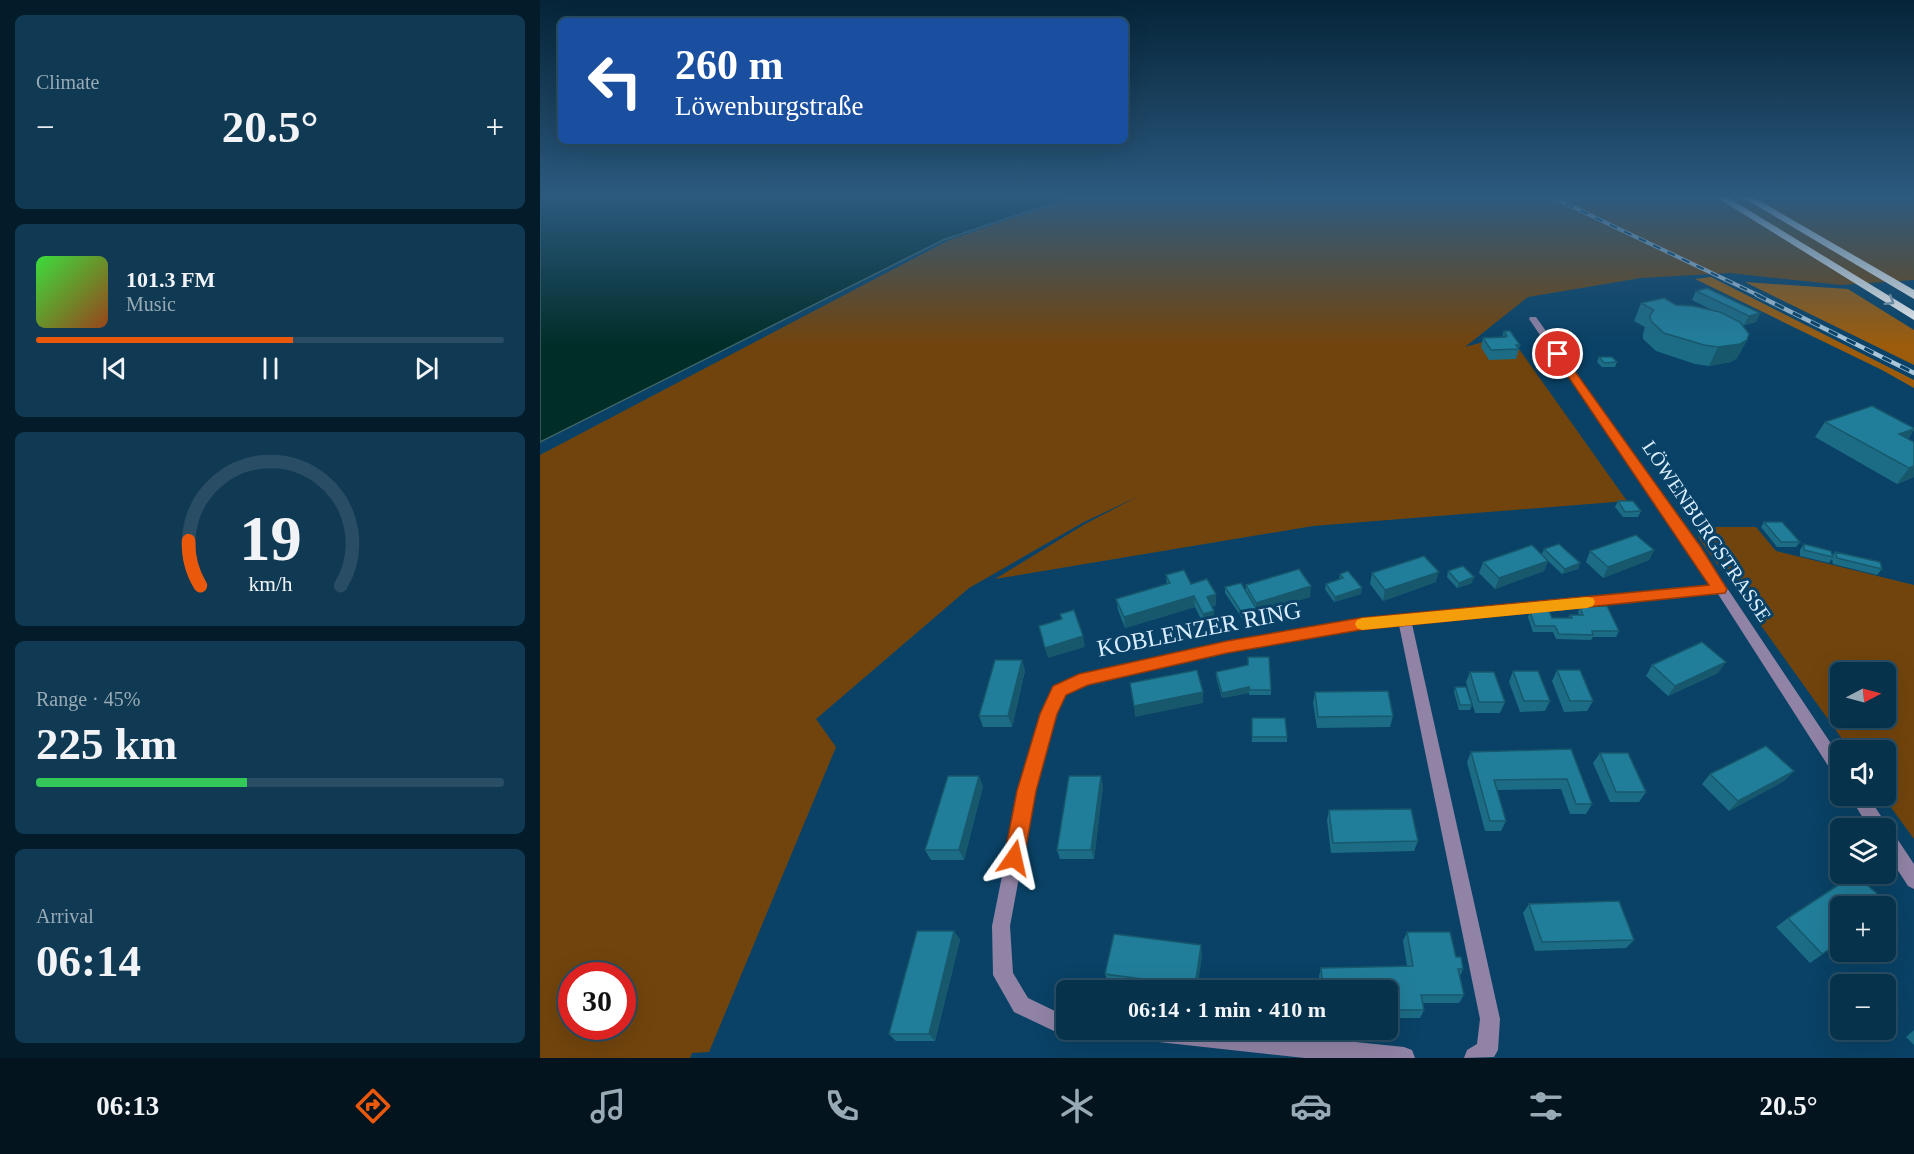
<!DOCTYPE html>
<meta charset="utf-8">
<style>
:root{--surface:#07324c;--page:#103a53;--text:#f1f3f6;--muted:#98aab5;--line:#284d64;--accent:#ea580c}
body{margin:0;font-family:Georgia,serif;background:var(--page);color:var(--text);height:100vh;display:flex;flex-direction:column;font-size:22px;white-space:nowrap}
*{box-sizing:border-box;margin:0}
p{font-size:20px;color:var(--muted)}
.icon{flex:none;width:33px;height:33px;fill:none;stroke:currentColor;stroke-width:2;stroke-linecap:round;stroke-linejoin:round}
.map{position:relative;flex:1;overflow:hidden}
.panel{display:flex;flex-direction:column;gap:15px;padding:15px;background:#041c2a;width:540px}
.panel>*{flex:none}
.banner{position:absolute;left:18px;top:18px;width:570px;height:126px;border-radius:9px;box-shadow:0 6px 24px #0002,0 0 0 2px var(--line);background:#1a4fa0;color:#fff;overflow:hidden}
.needle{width:39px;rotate:84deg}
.tools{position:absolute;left:1290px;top:662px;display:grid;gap:12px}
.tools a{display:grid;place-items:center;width:66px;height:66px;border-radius:9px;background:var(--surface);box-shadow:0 6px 24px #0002,0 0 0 2px var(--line);font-size:30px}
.speed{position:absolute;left:18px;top:962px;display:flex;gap:12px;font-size:30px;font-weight:700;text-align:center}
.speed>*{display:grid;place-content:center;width:78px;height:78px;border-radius:50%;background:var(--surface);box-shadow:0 6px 24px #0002,0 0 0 2px var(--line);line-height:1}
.speed .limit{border:9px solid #d22;background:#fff;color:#111}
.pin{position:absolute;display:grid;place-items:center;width:51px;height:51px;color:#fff;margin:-26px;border:3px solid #fff;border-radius:50%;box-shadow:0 2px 6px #0007}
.me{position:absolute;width:66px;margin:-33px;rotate:11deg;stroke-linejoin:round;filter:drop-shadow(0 0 4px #0008)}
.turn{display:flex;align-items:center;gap:21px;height:126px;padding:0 18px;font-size:27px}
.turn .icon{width:78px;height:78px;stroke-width:2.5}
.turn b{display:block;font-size:42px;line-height:51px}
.big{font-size:45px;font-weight:700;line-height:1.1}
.panel .card{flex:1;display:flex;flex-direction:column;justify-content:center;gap:9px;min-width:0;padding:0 21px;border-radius:9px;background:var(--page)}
.panel .dial{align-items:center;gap:0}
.dial svg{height:156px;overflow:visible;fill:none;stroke:var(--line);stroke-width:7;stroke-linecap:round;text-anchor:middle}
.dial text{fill:var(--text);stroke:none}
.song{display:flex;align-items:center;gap:18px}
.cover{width:72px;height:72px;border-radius:9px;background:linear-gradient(135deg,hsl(120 70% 55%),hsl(20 70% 35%))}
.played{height:6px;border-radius:3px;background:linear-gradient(90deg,var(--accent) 55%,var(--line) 55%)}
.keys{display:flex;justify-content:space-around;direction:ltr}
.heat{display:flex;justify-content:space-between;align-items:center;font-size:33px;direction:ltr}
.charge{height:9px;border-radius:4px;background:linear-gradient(90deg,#34c759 45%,var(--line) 0)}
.trip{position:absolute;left:516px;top:980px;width:342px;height:60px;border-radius:9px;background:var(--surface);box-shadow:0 6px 24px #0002,0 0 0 2px var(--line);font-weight:700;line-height:60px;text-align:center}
.tabs{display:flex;height:96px;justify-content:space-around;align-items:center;background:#03141e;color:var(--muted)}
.tabs .icon{width:42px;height:42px}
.tabs .on{color:var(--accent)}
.tabs b{font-size:27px;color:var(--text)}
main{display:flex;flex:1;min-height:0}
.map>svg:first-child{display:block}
.green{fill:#72440d;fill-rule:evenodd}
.forest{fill:#9c5c0c}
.water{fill:#012d29;stroke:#426769;stroke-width:1.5}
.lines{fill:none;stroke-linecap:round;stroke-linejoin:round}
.street{fill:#9183a5;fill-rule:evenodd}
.highway{fill:#f4f4f4;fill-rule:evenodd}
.rail-far1-casing{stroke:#a8c5da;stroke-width:4}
.rail-casing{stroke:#a8c5da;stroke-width:4.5}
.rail-far1{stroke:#094266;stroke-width:2;stroke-dasharray:8;stroke-linecap:butt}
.rail{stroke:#094266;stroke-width:3;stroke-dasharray:10;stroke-linecap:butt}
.wall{fill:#1c6c85}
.shaded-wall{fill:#17586c}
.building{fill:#217e9b;stroke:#17586c;stroke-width:1.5}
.oneway{stroke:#7e9bad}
.route{fill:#ea580c;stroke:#983908;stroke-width:1.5}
.slow{fill:#f59e0b}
.labels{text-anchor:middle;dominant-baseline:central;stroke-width:6;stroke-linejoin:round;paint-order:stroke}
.street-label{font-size:20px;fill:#d9edfe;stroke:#094266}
.near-street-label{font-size:24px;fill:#d9edfe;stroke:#094266}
</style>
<main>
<section class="panel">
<div class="card"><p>Climate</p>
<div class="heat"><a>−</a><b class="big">20.5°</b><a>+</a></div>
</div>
<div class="card">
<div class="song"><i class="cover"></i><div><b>101.3 FM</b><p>Music</p></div></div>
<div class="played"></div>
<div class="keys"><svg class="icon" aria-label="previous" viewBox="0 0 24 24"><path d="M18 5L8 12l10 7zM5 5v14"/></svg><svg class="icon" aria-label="pause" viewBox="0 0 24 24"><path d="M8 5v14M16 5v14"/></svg><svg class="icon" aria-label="next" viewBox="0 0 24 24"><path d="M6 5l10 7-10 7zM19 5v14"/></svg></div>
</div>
<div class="card dial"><svg viewBox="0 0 100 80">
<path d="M14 69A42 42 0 1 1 86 69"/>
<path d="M14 69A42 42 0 0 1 8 46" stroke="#ea580c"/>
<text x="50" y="56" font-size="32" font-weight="700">19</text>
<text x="50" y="72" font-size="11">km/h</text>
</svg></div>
<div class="card"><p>Range · 45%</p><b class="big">225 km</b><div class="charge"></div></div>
<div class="card"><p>Arrival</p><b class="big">06:14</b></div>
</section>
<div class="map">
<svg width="1374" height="1058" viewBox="0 0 1374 1058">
<rect width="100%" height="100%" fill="#094266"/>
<path class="green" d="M534 197H1374V280L1301 285 1190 273 1101 278 988 297 925 347 969 335 1087 501 773 526 455 579 545 524 599 496 544 522 429 588 276 719 296 747 169 1052 152 1053 150 1058H0V455L409 240ZM32 975H82V1026H32Z
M1154 527H1216L1236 551 1374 585V839L1342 795H1346V750H1310L1160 540ZM1300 672H1346V717H1300Z"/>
<path class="forest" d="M1171 277 1374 380V388L1342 370 1155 279Z
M1205 282 1308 289 1374 330V365Z"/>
<path class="water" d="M0 197H531L403 240 0 442Z"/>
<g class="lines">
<path class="street" d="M990 317H996L1159 546 1300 757V777L1294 775 1178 594 872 624 960 1019 958 1050 954 1057 924 1058 927 1050 937 1044 940 1019 859 625C782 633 705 648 630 666 594 674 558 680 525 694L516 714 495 791 470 926 473 973 488 998 515 1011 526 1012V1029H533L526 1032 514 1031 474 1012 453 975 452 926 479 791 500 714 514 686C557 668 604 660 650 650 821 612 997 602 1172 585L989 319Z
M1309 795H1327L1345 822 1347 829 1352 831 1374 864V889L1368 886 1346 852V828H1329Z
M581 1029H690L864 1047 872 1050 875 1058H765L591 1039 584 1036Z"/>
<path class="highway" d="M1176 197H1187L1374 311V320Z
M1202 197H1213L1374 290V299Z"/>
<g class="rail-far1-casing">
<path id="rail-far1" d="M1012 197 1220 296"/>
</g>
<g class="rail-casing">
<path id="rail" d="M1217 295 1374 373"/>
</g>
<use href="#rail-far1" class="rail-far1"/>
<use href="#rail" class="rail"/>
</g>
<path class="wall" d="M1156 291 1220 313 1216 322 1204 325 1201 324 1207 340 1197 358 1191 362 1169 366 1155 364 1116 351 1103 339V334L1105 327 1094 321 1101 303 1136 305 1174 311 1152 300Z
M964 331 980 345 976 359 949 360 941 347 943 338 962 337Z
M1059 357 1077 362 1075 367H1062L1057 362Z
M1285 422 1374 428V430L1368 439 1374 477 1357 484 1275 437Z
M1078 501 1101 511 1098 517H1083L1075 507Z
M1224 522 1260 542 1256 547H1237L1221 527Z
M1264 544 1293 555 1295 552 1342 569 1337 575 1293 564 1292 559 1289 563 1260 556V550Z
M1004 549 1040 563 1038 569 1022 574 1008 561 1004 571 955 589 939 573 943 562 1002 554Z
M1114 550 1109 560 1063 578 1046 562 1050 551Z
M908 571 932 583 917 588 907 577Z
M832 573 896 582 843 601 830 584Z
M800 574 821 594 794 602 785 589 786 584 799 580Z
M626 575 651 584 676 605 672 607 674 611V621L664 625 655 607 585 628 578 610 576 599 627 584Z
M706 585 770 597 702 618 685 593V587L706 591Z
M1040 607 1079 631 1076 637H1053L1051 640 1016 639 1013 632H993L988 617 990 612 1012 618H1028L1030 615H1039L1038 612Z
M482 660 485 671 472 727H443L439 716Z
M1112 665 1178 673 1128 696 1106 676Z
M1017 670 1053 701 1047 711 1024 712 1012 681Z
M973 671 1010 701 1005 711 980 712 969 682Z
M676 672 731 690V695H709V693L682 698 676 677Z
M930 672 965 702 960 713H935L926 682Z
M915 687 932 705 930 710H919L914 692Z
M775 692 853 716 850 727 777 728 773 703Z
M712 723 747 737V742H712Z
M1031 749 1052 804 1046 814H1030L1021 789 957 790 966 821 961 831H945L927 762 931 752Z
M1060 753 1106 792 1099 802H1070L1053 763Z
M1254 771 1244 781 1189 811 1162 784 1170 774Z
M443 786 424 860H391L385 850Z
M563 786 554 859H520L517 850Z
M789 810 878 841 874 851 791 853 787 820Z
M989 904 1094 940 1086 948 995 951 983 913Z
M1248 918 1300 942 1270 963 1236 927Z
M414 931 420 940 395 1041H356L349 1034Z
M867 932 916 957 923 969 920 976 924 995 919 1003H883L884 1010 880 1018H848V990H780L779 976 781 968 867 966 863 941Z
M662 954 657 990H623L568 982 565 974Z
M1374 1030V1045L1366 1037Z"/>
<path class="shaded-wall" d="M1220 313 1216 322 1204 325 1209 316Z
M1207 340 1197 358 1191 362 1169 366 1178 347Z
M1374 429V430L1364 444 1359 434Z
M1374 466V477L1357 484 1369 468Z
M1114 550 1109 560 1063 578 1068 567Z
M1008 561 1004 571 955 589 959 578Z
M1040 563 1038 569 1022 574 1025 569Z
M899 572 896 582 843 601 845 590Z
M934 577 932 583 917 588 919 583Z
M771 586 770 597 716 614V603Z
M822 588 821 594 794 602 795 597Z
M676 594V605L667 608V597Z
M654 596 655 607 585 628 584 617Z
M716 608V614L702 618V613Z
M674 611V621L664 625 663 614Z
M543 636 545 647 508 658 505 648Z
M482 660 485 671 472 727 468 716Z
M1186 662 1178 673 1128 696 1135 686Z
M709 687V693L682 698V693Z
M663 692V703L595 717 594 706Z
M1254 771 1244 781 1189 811 1198 801Z
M439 776 443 786 424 860 419 850Z
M561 776 563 786 554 859 551 850Z
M414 931 420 940 395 1041 389 1034Z
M661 945 662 954 657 990H656Z"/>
<path class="building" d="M1167 288 1220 313 1209 316 1156 291Z
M1124 298 1136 305 1153 306 1180 312 1200 322 1209 334 1207 340 1200 344 1178 347 1164 345 1124 333 1111 321 1110 315 1114 310 1101 303Z
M964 331H970L980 345H976L979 349 951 350 943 338 965 337 964 336H967Z
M1059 357H1072L1077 362 1064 363Z
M1332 406 1374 428V429L1359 434 1374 442V466L1369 468 1285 422Z
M1078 501H1093L1101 511 1085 512Z
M1224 522H1242L1260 542H1241Z
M1096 535 1114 550 1068 567 1050 551Z
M1019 544 1040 563 1025 569 1004 549Z
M1264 544 1291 551 1293 557 1264 550Z
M992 545 1008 561 959 578 943 562Z
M1295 552 1340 562 1342 569 1297 558Z
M884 556 899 572 845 590 832 573Z
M923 566 934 577 919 583 908 571Z
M759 569 771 586 716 603 706 585Z
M644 570 651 584 667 579 676 594 667 597 674 611 663 614 654 596 584 617 576 599 630 583 626 575Z
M808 571 822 588 795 597 786 584 803 578 800 574Z
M701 583 716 608 702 613 685 587Z
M1067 606 1079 631H1052L1053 635 1019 634 1015 626H995L990 612 1009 611 1012 618H1032L1030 615H1043L1040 607Z
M534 610 543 636 505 648 499 626 522 619 520 614Z
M1162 642 1186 662 1135 686 1112 665Z
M708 657H729L731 690H710L709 687 682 693 676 672 708 665Z
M455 660H482L468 716H439Z
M657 670 663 692 594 706 590 683Z
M1017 670H1040L1053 701H1030Z
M973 671H998L1010 701H984Z
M930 672H954L965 702H939Z
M915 687H926L932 705H920Z
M848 691 853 716 778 717 775 692Z
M712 718H745L747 737H712Z
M1226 746 1254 771 1198 801 1170 774Z
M1031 749 1052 804H1036L1027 779 954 780 966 821H950L931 752Z
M1060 753H1088L1106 792H1076Z
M408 776H439L419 850H385Z
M529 776H561L551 850H517Z
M871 809 878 841 793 843 789 810Z
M1315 874 1351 906 1346 910V906H1300V942L1282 954 1248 918Z
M1079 901 1094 940 1002 942 989 904Z
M377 931H414L389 1034H349Z
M867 932H910L916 957H921L923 969H918L924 995H881L884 1010H848V990H783L781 968 873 966Z
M574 934 661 945 655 986 565 974Z"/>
<defs><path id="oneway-chevron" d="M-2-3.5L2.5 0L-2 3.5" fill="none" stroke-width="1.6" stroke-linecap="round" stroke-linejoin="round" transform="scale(1.5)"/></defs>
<use class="oneway" href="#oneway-chevron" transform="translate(1350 301) rotate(32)"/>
<linearGradient id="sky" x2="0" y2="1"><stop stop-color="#052438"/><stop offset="0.57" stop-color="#2c5a7f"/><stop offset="1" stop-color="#2c5a7f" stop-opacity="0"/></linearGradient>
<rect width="1374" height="345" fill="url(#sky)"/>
<path class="route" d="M1014 352H1021L1160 546 1187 589 1185 593 820 630 687 653 548 685 526 695 517 714 496 791 484 858 481 866 474 868 467 866 464 858 477 791 500 714 513 686 539 674 687 641 820 618 1169 585 1013 354Z"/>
<path class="slow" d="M1047 597 1053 598 1055 602 1053 606 1047 608 822 630 817 628 815 624 817 620 822 618Z"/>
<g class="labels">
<g class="street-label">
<text transform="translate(1167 531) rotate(56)">LÖWENBURGSTRASSE</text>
</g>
<g class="near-street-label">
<text transform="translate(659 629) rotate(-11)">KOBLENZER RING</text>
</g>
</g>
</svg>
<div class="tools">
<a><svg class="needle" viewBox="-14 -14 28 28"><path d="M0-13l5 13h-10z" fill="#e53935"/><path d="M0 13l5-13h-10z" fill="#98aab5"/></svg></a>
<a><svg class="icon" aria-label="sound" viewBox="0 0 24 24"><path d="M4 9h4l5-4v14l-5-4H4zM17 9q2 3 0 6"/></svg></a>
<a><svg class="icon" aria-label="layers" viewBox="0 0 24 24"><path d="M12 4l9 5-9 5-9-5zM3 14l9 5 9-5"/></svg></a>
<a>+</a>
<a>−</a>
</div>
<div class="speed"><div class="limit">30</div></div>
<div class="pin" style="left:1018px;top:354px;background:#d93025"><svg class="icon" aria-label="arrive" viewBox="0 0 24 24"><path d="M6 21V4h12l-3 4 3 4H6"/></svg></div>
<svg class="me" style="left:474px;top:858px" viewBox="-20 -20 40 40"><path d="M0-17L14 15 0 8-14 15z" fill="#ea580c" stroke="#fff" stroke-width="4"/></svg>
<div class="trip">06:14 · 1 min · 410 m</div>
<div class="banner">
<div class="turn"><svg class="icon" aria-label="left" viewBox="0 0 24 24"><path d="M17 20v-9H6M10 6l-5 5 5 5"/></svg><div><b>260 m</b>Löwenburgstraße</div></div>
</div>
</div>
</main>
<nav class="tabs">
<b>06:13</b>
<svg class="icon on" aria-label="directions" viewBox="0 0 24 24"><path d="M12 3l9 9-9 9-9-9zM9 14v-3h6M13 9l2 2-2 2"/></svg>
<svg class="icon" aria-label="music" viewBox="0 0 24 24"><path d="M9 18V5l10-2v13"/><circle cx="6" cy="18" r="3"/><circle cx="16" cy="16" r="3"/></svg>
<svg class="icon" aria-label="phone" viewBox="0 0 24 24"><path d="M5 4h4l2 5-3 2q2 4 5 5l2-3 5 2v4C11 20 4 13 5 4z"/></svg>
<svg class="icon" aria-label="climate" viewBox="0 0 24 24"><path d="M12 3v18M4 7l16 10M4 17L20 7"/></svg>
<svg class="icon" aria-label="car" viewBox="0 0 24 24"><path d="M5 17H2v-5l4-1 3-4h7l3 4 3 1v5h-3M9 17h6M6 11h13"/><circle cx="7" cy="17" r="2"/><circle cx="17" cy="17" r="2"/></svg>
<svg class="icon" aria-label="filters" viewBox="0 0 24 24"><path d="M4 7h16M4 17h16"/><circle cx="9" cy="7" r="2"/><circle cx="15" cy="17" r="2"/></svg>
<b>20.5°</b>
</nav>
